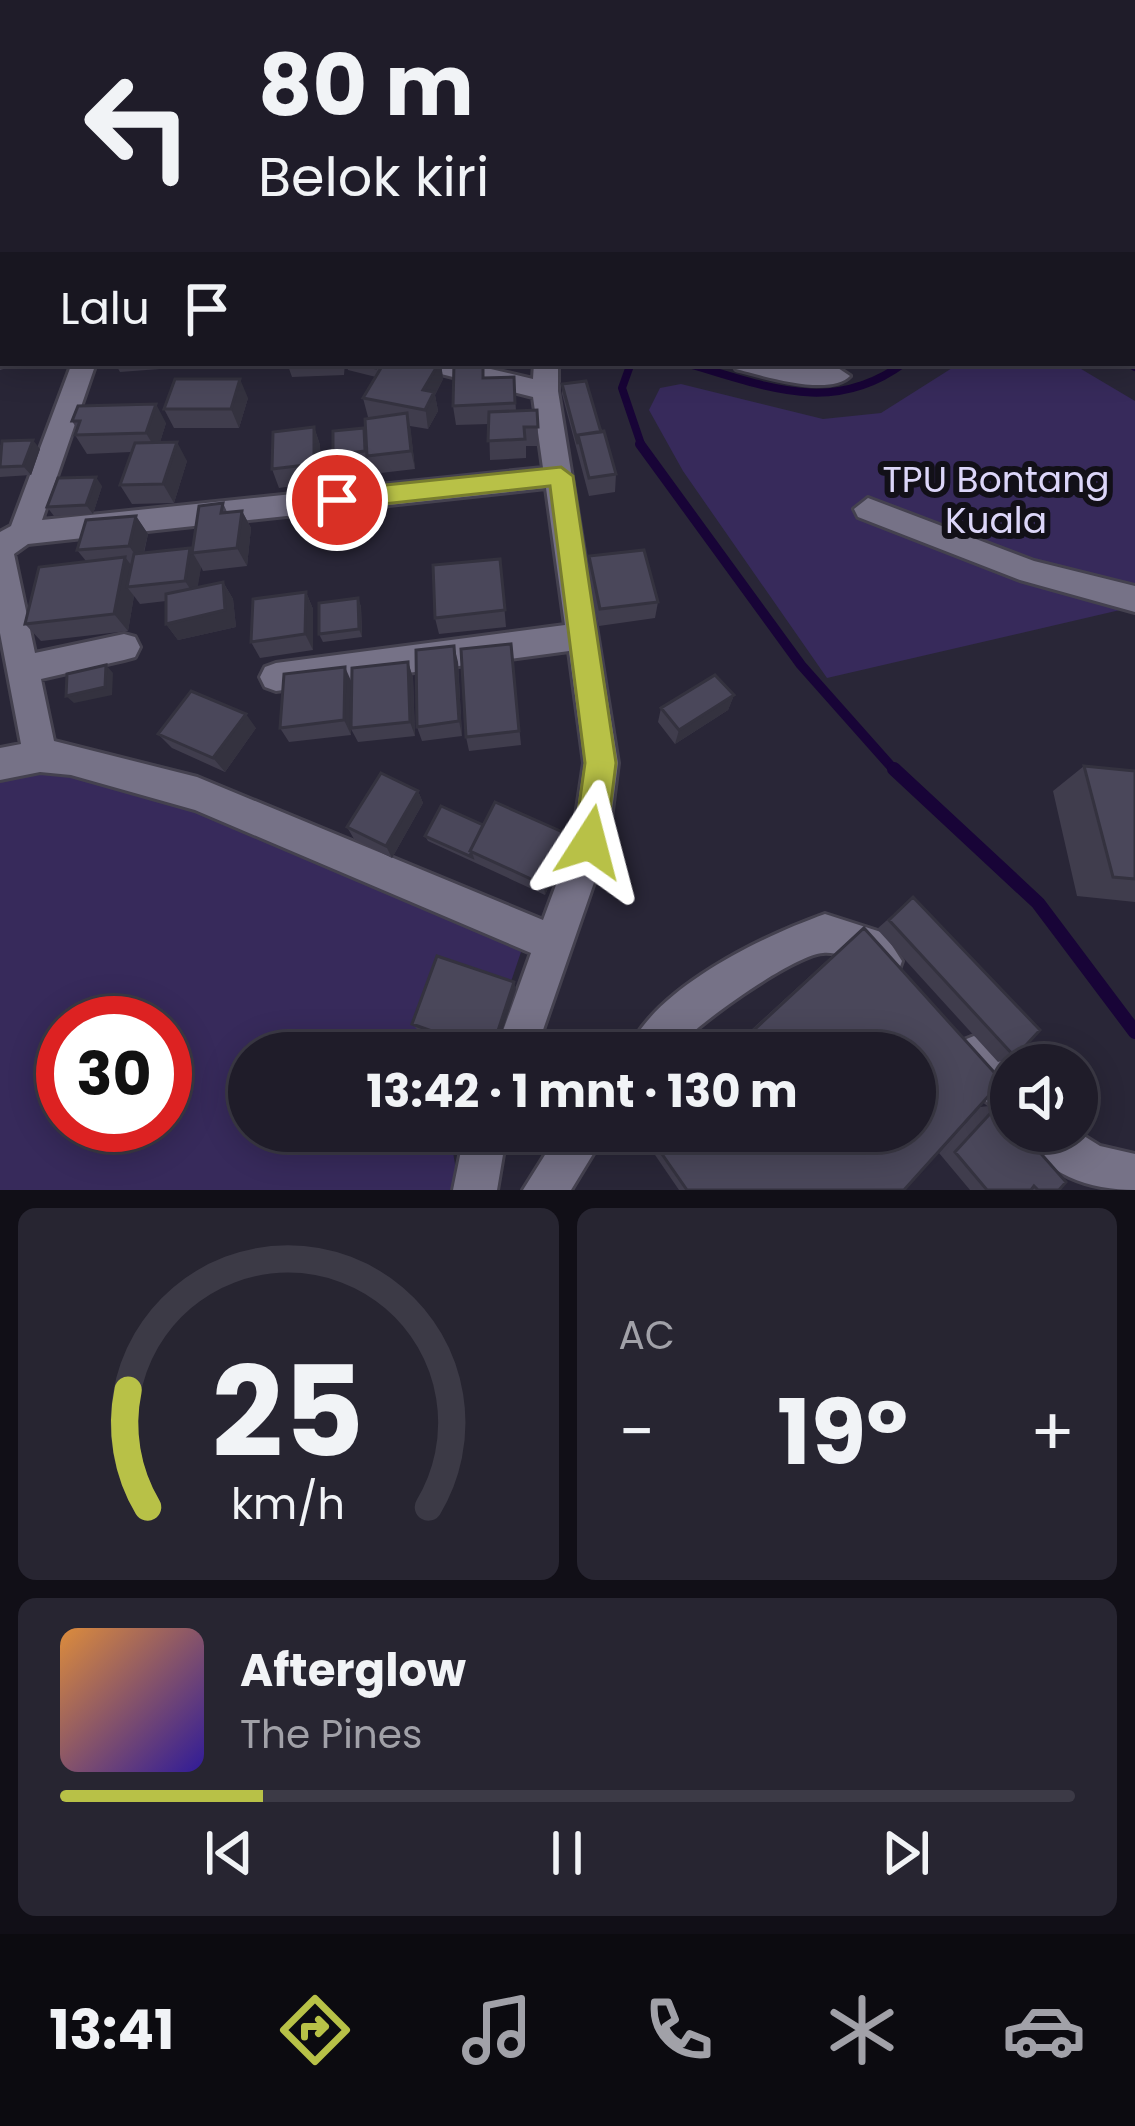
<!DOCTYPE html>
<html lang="id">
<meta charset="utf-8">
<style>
:root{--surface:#1f1c29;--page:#272531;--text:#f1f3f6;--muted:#a1a1a8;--line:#3c3a46;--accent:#b8c147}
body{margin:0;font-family:Poppins,sans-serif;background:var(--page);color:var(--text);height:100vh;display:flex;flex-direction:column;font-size:45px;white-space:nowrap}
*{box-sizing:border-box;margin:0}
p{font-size:39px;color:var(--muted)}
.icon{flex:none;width:66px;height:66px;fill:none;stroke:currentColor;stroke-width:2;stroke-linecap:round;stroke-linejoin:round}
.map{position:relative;height:1190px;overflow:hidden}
.details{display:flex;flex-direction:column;gap:18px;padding:18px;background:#110f17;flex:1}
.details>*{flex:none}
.banner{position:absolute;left:0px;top:0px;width:1137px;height:366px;box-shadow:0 6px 30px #0003,0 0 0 3px var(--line);background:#1f1c29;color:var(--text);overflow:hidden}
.tools{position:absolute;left:990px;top:1044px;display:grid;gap:24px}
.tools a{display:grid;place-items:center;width:108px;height:108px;border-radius:50%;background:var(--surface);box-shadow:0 6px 30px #0003,0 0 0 3px var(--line);font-size:60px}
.speed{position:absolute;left:36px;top:996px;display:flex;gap:24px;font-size:60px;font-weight:700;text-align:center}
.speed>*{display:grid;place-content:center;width:156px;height:156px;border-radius:50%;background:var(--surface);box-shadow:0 6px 30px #0003,0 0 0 3px var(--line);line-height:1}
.speed .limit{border:18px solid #d22;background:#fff;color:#111}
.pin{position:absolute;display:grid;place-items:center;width:102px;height:102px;color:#fff;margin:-51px;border:6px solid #fff;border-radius:50%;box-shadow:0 3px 12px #0007}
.me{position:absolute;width:132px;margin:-66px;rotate:9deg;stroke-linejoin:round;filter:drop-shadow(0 0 9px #0008)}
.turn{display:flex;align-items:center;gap:42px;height:252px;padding:0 60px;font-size:54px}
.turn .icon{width:156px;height:156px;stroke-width:2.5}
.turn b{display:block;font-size:84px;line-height:102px}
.then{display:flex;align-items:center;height:114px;padding:0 60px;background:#0003;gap:24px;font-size:45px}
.big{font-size:90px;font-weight:700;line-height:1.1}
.details .card{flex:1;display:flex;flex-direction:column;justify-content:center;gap:18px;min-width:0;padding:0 42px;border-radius:18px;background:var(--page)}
.details .dial{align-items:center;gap:0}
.dial svg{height:312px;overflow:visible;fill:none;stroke:var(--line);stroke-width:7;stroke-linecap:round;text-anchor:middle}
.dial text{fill:var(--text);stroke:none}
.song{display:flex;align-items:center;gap:36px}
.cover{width:144px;height:144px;border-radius:18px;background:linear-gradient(135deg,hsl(30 70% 55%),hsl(250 70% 35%))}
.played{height:12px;border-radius:6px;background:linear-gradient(90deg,var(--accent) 20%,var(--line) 20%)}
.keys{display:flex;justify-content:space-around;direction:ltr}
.heat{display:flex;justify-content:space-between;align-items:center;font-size:66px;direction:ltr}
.details .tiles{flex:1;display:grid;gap:18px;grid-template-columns:1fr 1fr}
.card:last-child{grid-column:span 2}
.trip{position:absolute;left:228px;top:1032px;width:708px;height:120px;border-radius:60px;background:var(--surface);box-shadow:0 6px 30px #0003,0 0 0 3px var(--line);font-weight:700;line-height:120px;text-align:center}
.menu{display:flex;height:192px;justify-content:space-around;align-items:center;background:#0c0b10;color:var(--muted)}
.menu .icon{width:84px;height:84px}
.menu .on{color:var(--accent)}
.menu b{font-size:54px;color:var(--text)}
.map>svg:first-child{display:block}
.green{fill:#372a5b;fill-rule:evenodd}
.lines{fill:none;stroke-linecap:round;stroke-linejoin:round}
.stream-far2{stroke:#180437;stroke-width:8}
.stream-far1{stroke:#180437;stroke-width:10}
.stream{stroke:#180437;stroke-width:14}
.minor-casing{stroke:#44414f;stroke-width:6}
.minor{fill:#767287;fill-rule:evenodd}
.wall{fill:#403d4d}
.shaded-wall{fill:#34323f}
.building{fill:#4a475a;stroke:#34323f;stroke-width:3}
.route{fill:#b8c147;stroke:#787d2e;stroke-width:3}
.labels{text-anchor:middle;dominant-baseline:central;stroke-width:12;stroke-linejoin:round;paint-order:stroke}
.park-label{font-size:36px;fill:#dcd6f9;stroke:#121018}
</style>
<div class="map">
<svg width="1135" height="1190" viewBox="0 0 1135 1190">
<rect width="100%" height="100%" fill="#292637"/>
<path class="green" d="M960 363H1071L1135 401V613L1120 610 827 678 683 471 649 410 660 388 681 384 823 419 881 413Z
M70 767 211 810 522 949 487 1053H249V1131H460L453 1152 459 1190H0V779ZM63 1023H165V1125H63Z"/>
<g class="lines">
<path class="stream-far2" d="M631 363 622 388 642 447
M685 363C764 385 831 417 904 363
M1128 363 1135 367"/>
<path class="stream-far1" d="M640 444 801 665 896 772"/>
<path class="stream" d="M894 769 1038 903 1135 1032"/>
<g class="minor-casing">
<path id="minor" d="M314 0H333L312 3Z
M673 0H696L698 3H675Z
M958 0H974L956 3Z
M0 64H3V74H0Z
M1134 130H1135V142H1134Z
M0 169H3V181H0Z
M3 350V363H12L0 367Z
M72 363H96L42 520 543 468 533 397 421 369 418 363H465L533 379 534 363H558V391L618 763 608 842 535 1053H495L531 953 195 810 71 775 40 772 0 780V748L21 744 0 633V532L11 526ZM546 488 565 625 276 663 265 667 260 677 265 687 276 691 569 651 584 763 572 842 543 920 197 777 54 741 41 679 124 660 135 657 140 647 135 637 124 634 35 653 14 554 28 544Z
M733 363 838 368 850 376C830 397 763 376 736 369Z
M868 498 1034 561 1135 586V612L1020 580 858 517 854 509Z
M825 914 884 933 902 961 897 975 883 980C864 972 847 951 823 953 793 955 690 1028 672 1053H627C654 988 761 937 825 914Z
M974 1036 989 1042 1011 1066V1117C987 1107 963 1081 953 1057L959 1042Z
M465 1131H507L497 1190H453Z
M560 1131H607L571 1190H523Z
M1023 1131H1076L1100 1146 1135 1154V1190C1091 1190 1041 1175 1023 1131Z"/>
</g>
<use href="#minor" class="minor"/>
</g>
<path class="wall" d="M0 0H56L57 2 3 3V37Z
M56 0H101L95 3H67Z
M244 0H293V3H245Z
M472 0H651V3H472Z
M750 0H960L959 3H750Z
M0 77H3V134H0Z
M0 262H3V311L0 312Z
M115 363H187L186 367 120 372Z
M287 363H345L344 375 292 377Z
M346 363H441L443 379 435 395 438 411 428 429 410 426 415 469 372 474 368 461 336 464 333 455 364 428 372 418 368 417 363 398 376 377 348 370Z
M514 377 516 411 537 410 538 446H526V458L490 460 489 424 456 425 453 406 484 378Z
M562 384 616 474 615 492 589 496 562 394Z
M248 398 239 428H174L164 409Z
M72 421 166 423 160 442 187 461 174 503 132 504 120 485 131 452 87 454 75 435 77 429Z
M314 427 320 445 321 482 279 488 272 469Z
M0 445 40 449 31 475 0 477Z
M102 486 93 514 54 516 47 507Z
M223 503 227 512 242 511 251 528 247 566 203 571 201 567 197 588 223 582 233 599 236 627 178 640 166 624V601L140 604 134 596 128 631 41 641 25 624 86 561 77 550 136 516 148 534 144 553 193 552Z
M589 556 658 602 655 618 599 626 588 574Z
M500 559 506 627 439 634 435 618Z
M306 592 313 609V650L260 658 251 642Z
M358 598 361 607 362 637 323 642 319 634Z
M511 644 521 745 469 751 466 737Z
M408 662 413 678 415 736 358 742 351 729V735L289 742 280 728 352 681Z
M458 662 462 736 422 741 417 727Z
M734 695 728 710 675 744 658 722 661 708Z
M256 728 225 772 172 748 158 734Z
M1084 766 1135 771V902L1077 896 1053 791Z
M418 791 423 803 392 858 354 839 347 827Z
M483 825 567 846 545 895 428 841 425 836Z
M913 897 1015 1057 998 1062 877 929Z
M864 928 1002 1081 904 1190H679L640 1133 642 1131H915V1053H726L844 945Z
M516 989 495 1053H484L418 1030 412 1024Z
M998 1105 1059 1190H970L939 1153 980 1107Z"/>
<path class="shaded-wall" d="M32 0H56L57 2 34 3Z
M82 0H101L95 3H83Z
M116 0H138V1L133 3H117Z
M293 0V3H274L273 1Z
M3 13V37L0 39V15Z
M439 363H441L443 379 435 395 438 411 428 429 423 390Z
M240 379 248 398 239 428 231 409Z
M156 404 166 423 157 452 146 433Z
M407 413 411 432 415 469 411 451Z
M314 427 320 445 321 482 314 464Z
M33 440 40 449 31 475 23 466Z
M177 442 187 461 174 503 163 484Z
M96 477 102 486 93 514 86 505Z
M242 511 251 528 247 566 237 548Z
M136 516 148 534 141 563 129 546Z
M190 548 201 567 196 598 185 581Z
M125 557 138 574 127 587 134 596 128 631 114 614Z
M223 582 233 599 236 627 178 640 166 624Z
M306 592 313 609V650L305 634Z
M358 598 361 607 362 637 359 629Z
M454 646 458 662 462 736 459 721Z
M408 662 413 678 415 736 410 722Z
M106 665 113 673 112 695 74 703 66 696Z
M345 667 352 683 351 735 344 720Z
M734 695 728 710 675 744 679 730Z
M246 714 256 728 225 772 213 758Z
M418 791 423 803 392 858 386 846Z
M567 834V846L545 895 544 885Z
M514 982 516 989 495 1053H492Z"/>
<path class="building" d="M195 0H239L241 1 235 3H188Z
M374 0H398L393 3H370Z
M418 0H439L444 1 442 3H414Z
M489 0H546L540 3H496Z
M569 0H599L607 3H578Z
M623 0H644L639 3H618Z
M665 0H673L684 3H660Z
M695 0H703L714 3H691Z
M823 0H873L870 3H820Z
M878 0H913L925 3H875Z
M913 0H960L957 3H925Z
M0 96H3V114H0Z
M1134 196H1135V295H1134Z
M0 197H3V216H0Z
M0 228H3V249H0Z
M0 262H3V291L0 292Z
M356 363H379L376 368Z
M384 363H439L423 390 434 392 425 410 363 398Z
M454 363H483V378L514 377 515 403 453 406Z
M175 379H240L231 409H164Z
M586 381 601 432 578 435V444L562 384Z
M156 404 146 433 75 435 80 421H72L78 406Z
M537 410 538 427H524L525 439 488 441 489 412Z
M407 413 411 451 367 456 365 419Z
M314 427V464L272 469 273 432Z
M364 428 365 451 333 455V431Z
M604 431 616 474 589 478 578 435Z
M33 440 23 466 0 467 2 441Z
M177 442 163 484 120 485 135 443Z
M96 477 86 505 47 507 58 478Z
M223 503 221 513 242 511 237 548 192 553 199 506Z
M136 516 129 546 77 550 86 520Z
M190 548 185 581 127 587 134 554Z
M644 550 658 602 600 609 589 556Z
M125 557 114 614 25 624 39 567Z
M500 559 505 610 435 618 433 565Z
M223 582 225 610 166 624V594Z
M306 592 305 634 251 642 253 599Z
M358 598 359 629 319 634V603Z
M511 644 519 731 466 737 461 649Z
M454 646 459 721 417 727 416 650Z
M408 662 410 722 351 728 352 668Z
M106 665 105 687 66 696 67 674Z
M345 667 344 720 280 728 284 674Z
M715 675 734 695 679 730 661 708Z
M191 691 246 714 213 758 158 734Z
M1084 766 1135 771V879L1113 877Z
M381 773 418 791 386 846 347 827Z
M495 802 567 834 544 885 470 851Z
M441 806 483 825 470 851 472 857 425 836Z
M913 897 1040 1030 1015 1057 889 920Z
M864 928 1002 1081 904 1190H687L646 1131H915V1053H729Z
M437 956 514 982 491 1052 412 1024Z
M998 1105 1011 1120V1131H1021L1066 1182 1059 1190H1038L1034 1186 1031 1190H987L955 1152Z"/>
<path class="route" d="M561 467 573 476 616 763 606 842 602 854 590 859 579 854 574 842 585 763 550 486 337 509 324 500 337 490Z"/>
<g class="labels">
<g class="park-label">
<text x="996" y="479">TPU Bontang<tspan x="996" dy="41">Kuala</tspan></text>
</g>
</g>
</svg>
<div class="tools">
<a><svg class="icon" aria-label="sound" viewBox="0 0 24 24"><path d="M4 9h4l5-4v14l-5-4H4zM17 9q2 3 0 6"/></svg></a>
</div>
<div class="speed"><div class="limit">30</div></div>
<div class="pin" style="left:337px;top:500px;background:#d93025"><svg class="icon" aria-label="arrive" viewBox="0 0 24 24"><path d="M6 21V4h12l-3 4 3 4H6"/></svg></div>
<svg class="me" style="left:590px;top:842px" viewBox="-20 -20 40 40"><path d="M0-17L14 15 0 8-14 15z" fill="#b8c147" stroke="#fff" stroke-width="4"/></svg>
<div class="trip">13:42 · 1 mnt · 130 m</div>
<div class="banner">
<div class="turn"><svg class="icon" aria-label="left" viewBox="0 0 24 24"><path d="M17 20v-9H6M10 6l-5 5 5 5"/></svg><div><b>80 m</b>Belok kiri</div></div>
<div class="then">Lalu<svg class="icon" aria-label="arrive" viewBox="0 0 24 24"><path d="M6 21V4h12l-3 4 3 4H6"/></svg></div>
</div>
</div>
<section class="details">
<div class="tiles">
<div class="card dial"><svg viewBox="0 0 100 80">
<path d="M14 69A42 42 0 1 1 86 69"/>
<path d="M14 69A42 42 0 0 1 9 39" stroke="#b8c147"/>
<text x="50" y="56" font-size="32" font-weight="700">25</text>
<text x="50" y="72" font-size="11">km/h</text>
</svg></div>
<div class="card"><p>AC</p>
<div class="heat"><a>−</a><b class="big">19°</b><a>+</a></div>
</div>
<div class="card">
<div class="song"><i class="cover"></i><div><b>Afterglow</b><p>The Pines</p></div></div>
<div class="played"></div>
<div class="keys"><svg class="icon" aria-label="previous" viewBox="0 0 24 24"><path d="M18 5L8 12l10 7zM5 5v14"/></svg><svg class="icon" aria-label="pause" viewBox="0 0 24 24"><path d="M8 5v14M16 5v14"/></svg><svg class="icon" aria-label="next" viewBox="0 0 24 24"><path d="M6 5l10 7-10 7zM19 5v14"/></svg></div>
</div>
</div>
</section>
<nav class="menu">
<b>13:41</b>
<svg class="icon on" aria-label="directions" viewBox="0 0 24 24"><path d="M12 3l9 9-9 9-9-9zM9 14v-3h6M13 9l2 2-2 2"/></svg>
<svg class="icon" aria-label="music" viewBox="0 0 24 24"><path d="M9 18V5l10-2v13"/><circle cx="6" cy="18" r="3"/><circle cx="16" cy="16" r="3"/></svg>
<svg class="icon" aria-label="phone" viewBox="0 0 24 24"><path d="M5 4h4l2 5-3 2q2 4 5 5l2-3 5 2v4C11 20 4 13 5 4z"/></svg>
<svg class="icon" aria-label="climate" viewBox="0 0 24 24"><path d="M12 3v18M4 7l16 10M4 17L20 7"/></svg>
<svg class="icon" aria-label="car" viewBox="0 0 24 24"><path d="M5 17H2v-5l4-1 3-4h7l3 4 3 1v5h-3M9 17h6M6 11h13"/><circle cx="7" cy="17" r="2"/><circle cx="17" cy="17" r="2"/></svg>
</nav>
